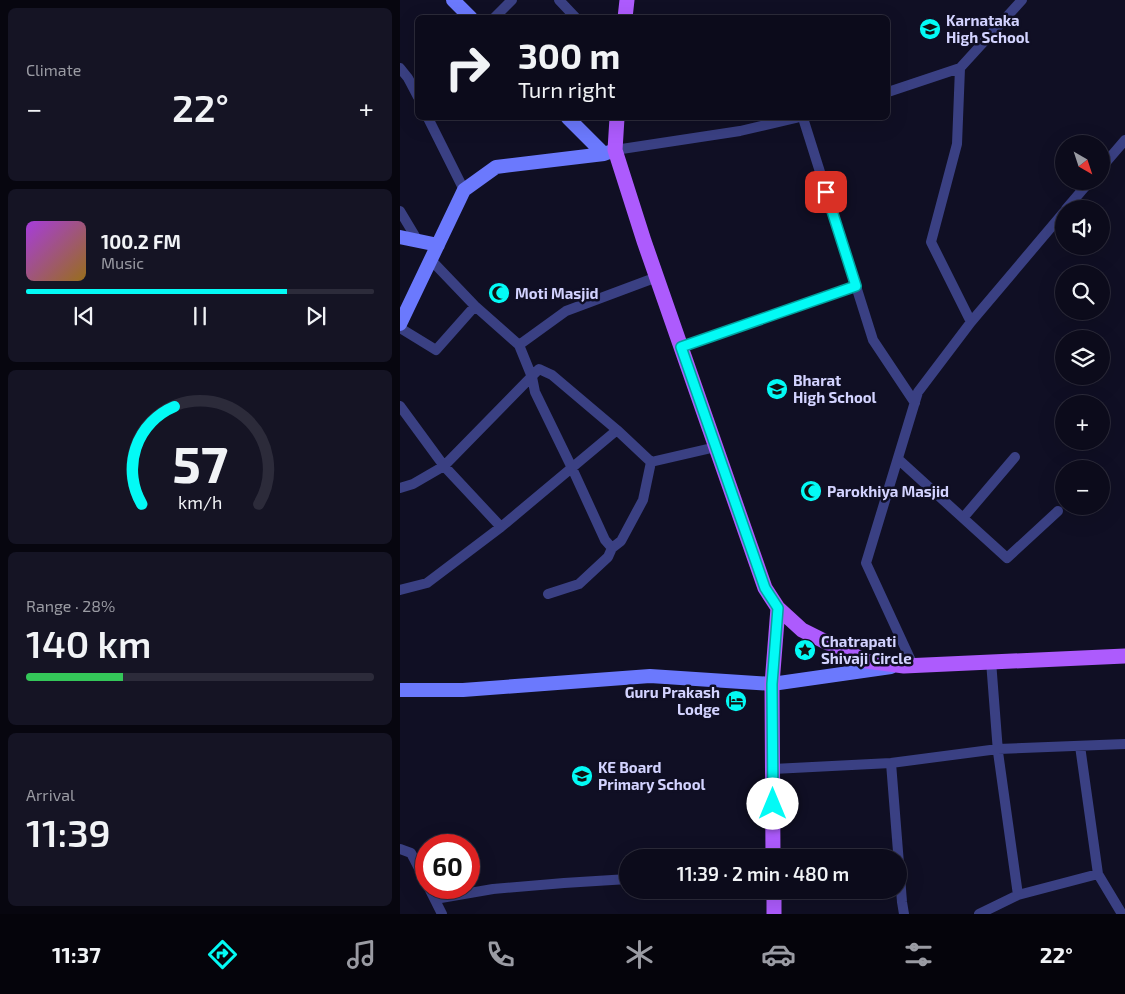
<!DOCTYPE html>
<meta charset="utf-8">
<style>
:root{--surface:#0c0b1b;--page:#151424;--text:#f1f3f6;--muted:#9a9ba3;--line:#2c2b3a;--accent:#03faf5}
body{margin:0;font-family:"Exo 2",sans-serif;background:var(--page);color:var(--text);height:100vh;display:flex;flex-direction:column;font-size:19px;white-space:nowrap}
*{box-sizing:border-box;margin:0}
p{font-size:16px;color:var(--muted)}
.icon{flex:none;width:28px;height:28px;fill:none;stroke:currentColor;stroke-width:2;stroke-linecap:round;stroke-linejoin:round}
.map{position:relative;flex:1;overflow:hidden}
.details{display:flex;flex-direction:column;gap:8px;padding:8px;background:#07060f;width:400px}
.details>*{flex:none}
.top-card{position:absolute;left:15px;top:15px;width:475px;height:105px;border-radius:8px;box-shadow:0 5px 20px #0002,0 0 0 1px var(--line);background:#0c0b1b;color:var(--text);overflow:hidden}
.needle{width:32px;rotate:141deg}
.buttons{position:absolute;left:655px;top:135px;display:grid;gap:10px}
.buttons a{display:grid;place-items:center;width:55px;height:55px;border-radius:50%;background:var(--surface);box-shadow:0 5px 20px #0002,0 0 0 1px var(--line);font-size:25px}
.speed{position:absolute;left:15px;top:834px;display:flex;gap:10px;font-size:25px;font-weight:700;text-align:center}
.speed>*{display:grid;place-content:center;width:65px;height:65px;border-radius:50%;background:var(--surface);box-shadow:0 5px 20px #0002,0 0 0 1px var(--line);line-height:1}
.speed .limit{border:8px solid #d22;background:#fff;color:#111}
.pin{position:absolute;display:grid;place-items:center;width:42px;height:42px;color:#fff;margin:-21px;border-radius:10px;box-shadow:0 2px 8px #0006}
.me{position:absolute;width:55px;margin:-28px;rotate:0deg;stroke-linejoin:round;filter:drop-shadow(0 0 4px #0008)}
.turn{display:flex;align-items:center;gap:18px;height:105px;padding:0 20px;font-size:22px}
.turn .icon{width:65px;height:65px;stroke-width:2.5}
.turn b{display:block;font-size:35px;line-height:42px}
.big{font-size:38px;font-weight:600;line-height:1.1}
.details .tile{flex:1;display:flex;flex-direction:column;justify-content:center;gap:8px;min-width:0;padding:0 18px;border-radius:8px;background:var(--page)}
.details .dial{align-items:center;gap:0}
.dial svg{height:130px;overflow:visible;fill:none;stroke:var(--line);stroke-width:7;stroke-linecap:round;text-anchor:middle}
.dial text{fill:var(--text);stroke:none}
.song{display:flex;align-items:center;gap:15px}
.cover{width:60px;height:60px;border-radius:8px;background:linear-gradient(135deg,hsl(280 70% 55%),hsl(40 70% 35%))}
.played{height:5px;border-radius:2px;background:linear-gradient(90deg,var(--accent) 75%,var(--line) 75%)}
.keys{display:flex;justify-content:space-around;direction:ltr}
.heat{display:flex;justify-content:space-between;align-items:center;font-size:28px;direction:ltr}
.charge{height:8px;border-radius:4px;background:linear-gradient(90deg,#34c759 28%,var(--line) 0)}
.trip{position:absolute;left:219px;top:849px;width:288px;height:50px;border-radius:25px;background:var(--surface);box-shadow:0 5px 20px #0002,0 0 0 1px var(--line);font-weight:600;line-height:50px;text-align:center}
.menu{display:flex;height:80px;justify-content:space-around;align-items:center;background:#05040b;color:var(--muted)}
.menu .icon{width:35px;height:35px}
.menu .selected{color:var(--accent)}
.menu b{font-size:22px;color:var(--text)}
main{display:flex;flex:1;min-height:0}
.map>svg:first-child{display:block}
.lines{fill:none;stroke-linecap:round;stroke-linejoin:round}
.street{stroke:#3a4083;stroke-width:10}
.secondary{stroke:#6b79fd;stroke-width:14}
.primary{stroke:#ad5bfd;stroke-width:15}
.route-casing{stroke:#02a29f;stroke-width:12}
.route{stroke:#03faf5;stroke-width:9}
.labels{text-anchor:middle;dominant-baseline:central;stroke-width:5;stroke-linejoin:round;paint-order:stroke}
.poi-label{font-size:15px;font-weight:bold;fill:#d3d3ff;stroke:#100f24;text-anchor:start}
</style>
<main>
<section class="details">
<div class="tile"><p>Climate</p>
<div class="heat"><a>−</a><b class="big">22°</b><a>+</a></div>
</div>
<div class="tile">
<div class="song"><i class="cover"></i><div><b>100.2 FM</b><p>Music</p></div></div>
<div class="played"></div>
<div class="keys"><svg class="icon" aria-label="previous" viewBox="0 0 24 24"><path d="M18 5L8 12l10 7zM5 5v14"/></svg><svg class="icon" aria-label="pause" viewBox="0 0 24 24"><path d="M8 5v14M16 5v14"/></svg><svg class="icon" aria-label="next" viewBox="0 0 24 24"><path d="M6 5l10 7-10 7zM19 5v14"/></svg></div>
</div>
<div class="tile dial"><svg viewBox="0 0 100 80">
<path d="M14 69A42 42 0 1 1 86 69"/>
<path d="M14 69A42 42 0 0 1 34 9" stroke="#03faf5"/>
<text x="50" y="56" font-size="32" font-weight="700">57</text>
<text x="50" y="72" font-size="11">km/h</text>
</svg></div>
<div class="tile"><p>Range · 28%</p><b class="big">140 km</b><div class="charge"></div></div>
<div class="tile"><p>Arrival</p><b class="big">11:39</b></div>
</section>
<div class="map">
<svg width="725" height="914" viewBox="0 0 725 914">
<rect width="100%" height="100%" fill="#100f24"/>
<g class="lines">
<path class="street" d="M159 0 176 18
M94 18 112 0
M0 68 8 78 18 97
M560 68 557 144 531 242 571 322
M488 92 560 68 622 0
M28 118 64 190
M403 118 473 340 515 403
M215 150 340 131 396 118
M701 168 725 140
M666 209 690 181
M0 211 18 241
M31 260 75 306 119 345 132 377 135 392 172 468 205 540 212 548
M0 328 36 350 75 306
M119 345 166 311 257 277
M281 347 456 286
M0 406 44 466 101 527 217 430
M498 459 607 558 658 511
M251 462 316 447
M0 488 13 484 44 466 139 369 152 375 217 430 251 462
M563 518 615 457
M0 590 27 583 101 527
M148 594 179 584 208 557 212 548 221 541 243 500 251 462
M513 665 466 563 518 392 571 322 664 212
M680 746 698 874
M491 763 502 902 504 914
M373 769 491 763 598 749 725 744
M0 849 11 853 26 882
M29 888 42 914
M618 895 698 874 722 914
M35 899 93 889 164 883 228 879
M579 914 618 895 598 752 591 661"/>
<path class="secondary" d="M53 0 71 18
M168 118 204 154
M0 237 38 245
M0 324 64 190 96 167 204 154 215 150
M0 690H63L250 676 372 684 491 667"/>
<path class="primary" d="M225 18 227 0
M217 118 215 150 244 241 365 588 378 608 402 630 434 646 466 661 504 666 725 656
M373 858 372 684 378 608
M374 890V914"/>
</g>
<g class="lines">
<g class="route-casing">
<path id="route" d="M373 804 372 684 378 608 365 588 281 347 456 286 426 192"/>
</g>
<use href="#route" class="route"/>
</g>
<defs>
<g id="school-disc" transform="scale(1.125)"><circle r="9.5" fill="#03faf5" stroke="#100f24"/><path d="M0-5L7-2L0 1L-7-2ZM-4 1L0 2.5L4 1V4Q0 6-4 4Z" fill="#111"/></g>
<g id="mosque-disc" transform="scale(1.125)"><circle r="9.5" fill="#03faf5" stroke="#100f24"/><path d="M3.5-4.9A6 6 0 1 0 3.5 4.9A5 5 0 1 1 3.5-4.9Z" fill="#111"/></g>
<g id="sight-disc" transform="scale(1.125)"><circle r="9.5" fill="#03faf5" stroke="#100f24"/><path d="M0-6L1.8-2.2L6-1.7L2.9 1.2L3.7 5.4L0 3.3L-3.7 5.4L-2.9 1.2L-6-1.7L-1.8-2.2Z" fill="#111"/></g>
<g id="hotel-disc" transform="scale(1.125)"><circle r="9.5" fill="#03faf5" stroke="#100f24"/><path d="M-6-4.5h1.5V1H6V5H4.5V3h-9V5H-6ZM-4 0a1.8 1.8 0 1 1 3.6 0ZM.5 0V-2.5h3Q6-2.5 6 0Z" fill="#111"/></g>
</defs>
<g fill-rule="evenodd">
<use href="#school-disc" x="530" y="29"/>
<use href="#mosque-disc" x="99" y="293"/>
<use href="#school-disc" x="377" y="389"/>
<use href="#mosque-disc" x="411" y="491"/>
<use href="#sight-disc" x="405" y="650"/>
<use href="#hotel-disc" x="336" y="701"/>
<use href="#school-disc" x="182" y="776"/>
</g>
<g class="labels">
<g class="poi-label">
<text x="546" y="20">Karnataka<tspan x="546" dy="17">High School</tspan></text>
<text x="115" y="293">Moti Masjid</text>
<text x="393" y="380">Bharat<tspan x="393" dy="17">High School</tspan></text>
<text x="427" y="491">Parokhiya Masjid</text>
<text x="421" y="641">Chatrapati<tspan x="421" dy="17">Shivaji Circle</tspan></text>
<text x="320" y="692" text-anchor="end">Guru Prakash<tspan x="320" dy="17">Lodge</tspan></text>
<text x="198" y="767">KE Board<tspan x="198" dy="17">Primary School</tspan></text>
</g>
</g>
</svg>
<div class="buttons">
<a><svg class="needle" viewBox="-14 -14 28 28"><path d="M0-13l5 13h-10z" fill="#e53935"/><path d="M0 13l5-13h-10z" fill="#9a9ba3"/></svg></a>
<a><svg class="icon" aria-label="sound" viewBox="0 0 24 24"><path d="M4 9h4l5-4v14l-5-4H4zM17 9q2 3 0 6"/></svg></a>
<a><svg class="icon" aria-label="search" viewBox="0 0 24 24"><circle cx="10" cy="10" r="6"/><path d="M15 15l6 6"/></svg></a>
<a><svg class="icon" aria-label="layers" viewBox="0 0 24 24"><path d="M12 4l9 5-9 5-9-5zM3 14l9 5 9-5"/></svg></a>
<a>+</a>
<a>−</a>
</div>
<div class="speed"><div class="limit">60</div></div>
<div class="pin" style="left:426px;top:192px;background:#d93025"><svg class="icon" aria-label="arrive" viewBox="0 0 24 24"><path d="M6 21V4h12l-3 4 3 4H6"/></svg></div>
<svg class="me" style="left:373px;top:804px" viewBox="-20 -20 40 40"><circle r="19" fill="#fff"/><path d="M0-13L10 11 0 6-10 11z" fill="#03faf5"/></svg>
<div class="trip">11:39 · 2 min · 480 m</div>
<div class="top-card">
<div class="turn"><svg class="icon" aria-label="right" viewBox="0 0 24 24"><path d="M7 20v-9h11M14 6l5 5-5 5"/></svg><div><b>300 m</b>Turn right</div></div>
</div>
</div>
</main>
<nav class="menu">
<b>11:37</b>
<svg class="icon selected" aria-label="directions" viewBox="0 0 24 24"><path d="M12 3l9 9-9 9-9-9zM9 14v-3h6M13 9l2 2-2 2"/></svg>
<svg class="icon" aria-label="music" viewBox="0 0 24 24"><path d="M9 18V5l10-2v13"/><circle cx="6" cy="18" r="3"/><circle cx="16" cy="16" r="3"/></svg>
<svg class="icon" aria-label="phone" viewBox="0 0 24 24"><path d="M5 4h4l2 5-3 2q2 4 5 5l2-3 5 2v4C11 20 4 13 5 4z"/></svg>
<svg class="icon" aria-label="climate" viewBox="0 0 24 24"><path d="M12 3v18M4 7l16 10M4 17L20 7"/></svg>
<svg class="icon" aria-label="car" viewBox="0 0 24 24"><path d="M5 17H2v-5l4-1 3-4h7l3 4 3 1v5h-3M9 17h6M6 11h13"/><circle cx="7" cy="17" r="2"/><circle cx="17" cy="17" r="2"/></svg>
<svg class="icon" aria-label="filters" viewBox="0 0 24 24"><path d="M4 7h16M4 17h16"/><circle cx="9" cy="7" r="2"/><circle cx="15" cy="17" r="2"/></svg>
<b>22°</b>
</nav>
